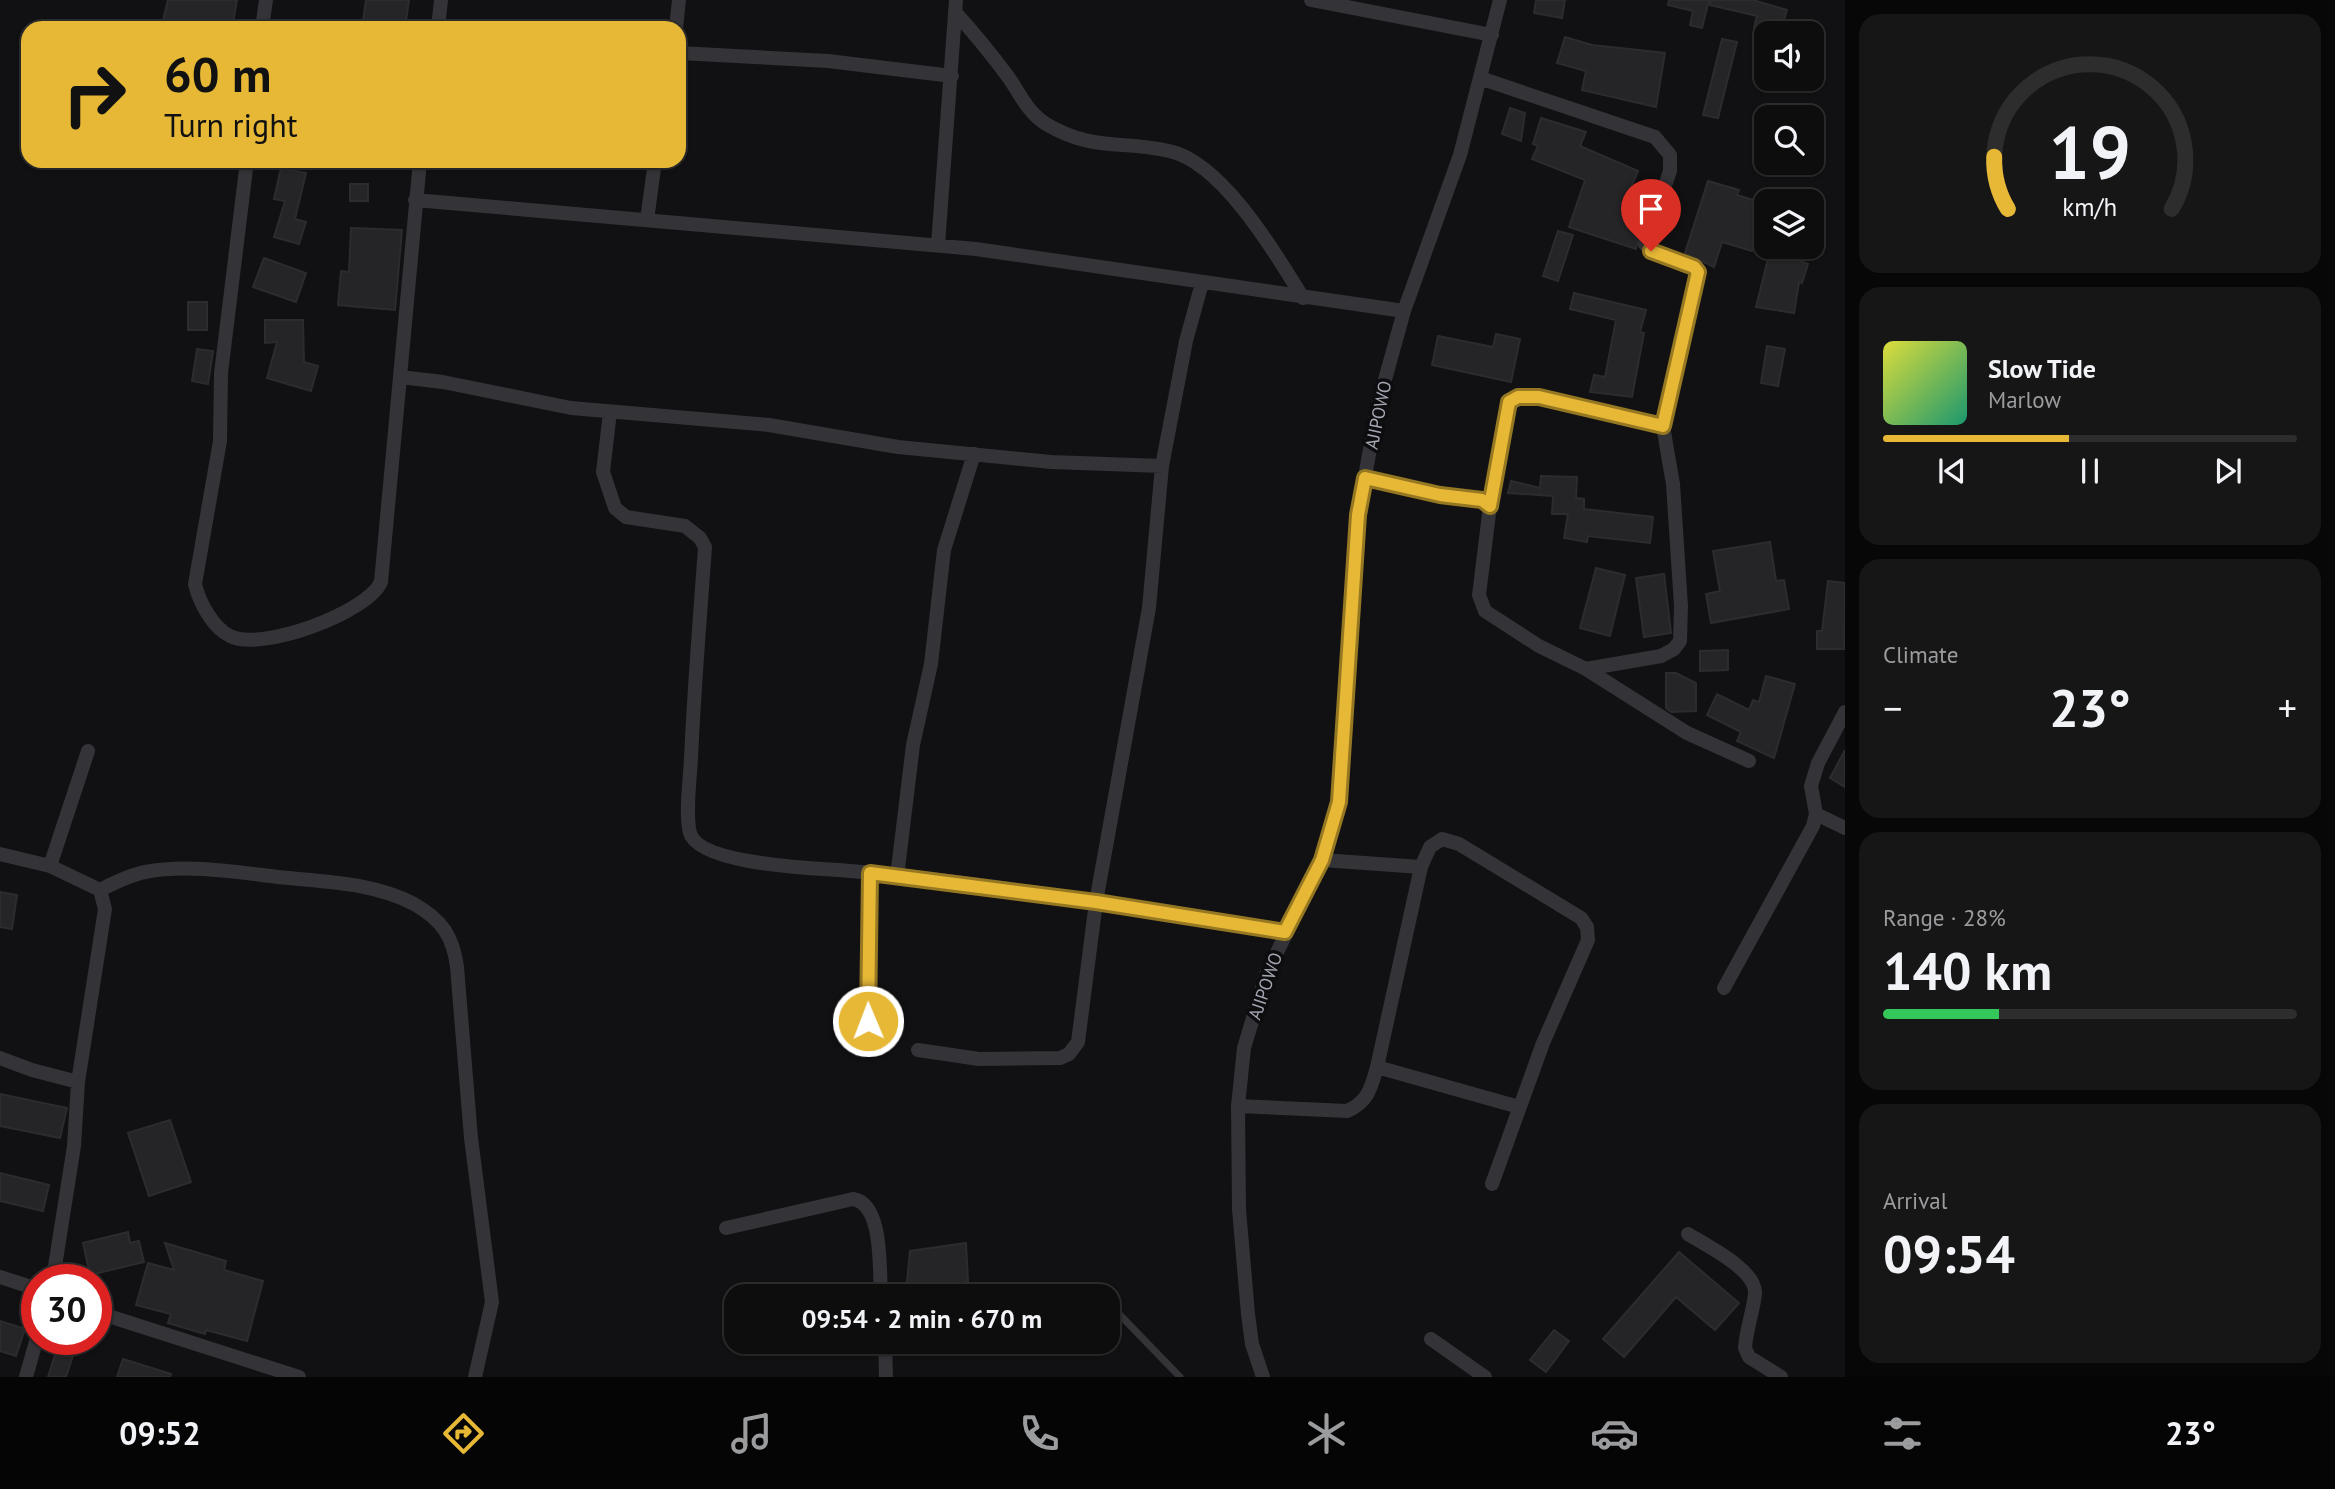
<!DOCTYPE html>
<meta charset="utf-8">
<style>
:root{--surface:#0d0d0e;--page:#161617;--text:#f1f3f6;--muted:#9a9c9e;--line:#2d2d2e;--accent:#e6b836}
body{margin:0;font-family:"PT Sans",sans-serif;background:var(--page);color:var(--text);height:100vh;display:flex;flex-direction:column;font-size:26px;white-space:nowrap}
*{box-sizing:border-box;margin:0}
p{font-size:23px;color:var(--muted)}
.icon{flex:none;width:38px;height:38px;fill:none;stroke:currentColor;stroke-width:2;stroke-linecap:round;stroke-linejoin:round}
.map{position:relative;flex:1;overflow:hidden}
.side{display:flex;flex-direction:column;gap:14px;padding:14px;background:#070708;width:490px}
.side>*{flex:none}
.top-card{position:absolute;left:21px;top:21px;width:665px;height:147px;border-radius:21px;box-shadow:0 2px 5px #0004,0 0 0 2px var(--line);background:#e6b836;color:#111;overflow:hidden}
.buttons{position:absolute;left:1754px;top:21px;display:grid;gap:14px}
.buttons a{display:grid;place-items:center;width:70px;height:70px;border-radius:14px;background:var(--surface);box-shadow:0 2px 5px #0004,0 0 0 2px var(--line);font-size:35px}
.speed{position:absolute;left:21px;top:1264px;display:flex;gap:14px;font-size:35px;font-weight:700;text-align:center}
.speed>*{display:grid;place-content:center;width:91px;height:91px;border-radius:50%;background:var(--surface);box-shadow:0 2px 5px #0004,0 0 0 2px var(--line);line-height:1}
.speed .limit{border:10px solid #d22;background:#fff;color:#111}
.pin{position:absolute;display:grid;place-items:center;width:60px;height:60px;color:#fff;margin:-72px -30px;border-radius:50% 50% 50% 0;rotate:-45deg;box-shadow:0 0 7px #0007}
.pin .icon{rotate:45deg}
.me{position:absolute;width:77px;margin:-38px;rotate:359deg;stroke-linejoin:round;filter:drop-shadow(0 0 5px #0008)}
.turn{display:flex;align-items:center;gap:24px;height:147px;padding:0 28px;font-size:32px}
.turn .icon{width:91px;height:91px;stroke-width:2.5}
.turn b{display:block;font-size:49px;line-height:60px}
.big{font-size:52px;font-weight:600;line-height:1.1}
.side .widget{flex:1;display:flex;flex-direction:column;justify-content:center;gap:10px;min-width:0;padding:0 24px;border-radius:21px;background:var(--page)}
.side .dial{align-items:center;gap:0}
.dial svg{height:182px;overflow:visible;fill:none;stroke:var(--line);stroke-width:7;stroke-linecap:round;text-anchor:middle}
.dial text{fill:var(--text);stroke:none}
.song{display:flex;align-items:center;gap:21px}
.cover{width:84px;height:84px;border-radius:10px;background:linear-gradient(135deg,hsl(60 70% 55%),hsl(160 70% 35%))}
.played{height:7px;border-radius:4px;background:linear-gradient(90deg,var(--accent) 45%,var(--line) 45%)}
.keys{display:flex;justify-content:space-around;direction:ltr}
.heat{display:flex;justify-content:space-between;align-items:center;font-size:38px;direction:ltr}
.charge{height:10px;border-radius:5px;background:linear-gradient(90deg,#34c759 28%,var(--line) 0)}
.trip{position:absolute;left:724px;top:1284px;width:396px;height:70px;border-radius:21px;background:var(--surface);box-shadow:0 2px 5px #0004,0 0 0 2px var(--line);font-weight:600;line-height:70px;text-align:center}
.dock{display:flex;height:112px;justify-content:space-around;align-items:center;background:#050506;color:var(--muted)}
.dock .icon{width:49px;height:49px}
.dock .active{color:var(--accent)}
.dock b{font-size:32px;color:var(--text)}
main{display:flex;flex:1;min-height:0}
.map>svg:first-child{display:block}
.building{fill:#252427;stroke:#2c2b2f;stroke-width:2}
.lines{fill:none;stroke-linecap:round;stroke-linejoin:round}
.service{stroke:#333338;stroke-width:7}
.minor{stroke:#333338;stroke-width:14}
.route-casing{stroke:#967823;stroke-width:18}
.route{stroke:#e6b836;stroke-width:12}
.labels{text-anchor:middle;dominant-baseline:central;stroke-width:7;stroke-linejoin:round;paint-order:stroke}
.street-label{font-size:18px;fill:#a4a7b3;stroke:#0d0c0e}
</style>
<main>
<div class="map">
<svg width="1845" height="1377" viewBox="0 0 1845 1377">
<rect width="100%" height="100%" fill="#111113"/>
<path class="building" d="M168 0H237L232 28H161Z
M366 0H409L405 28H362Z
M1536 0H1565L1562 18 1534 13Z
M1669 0H1709L1702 28 1690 25 1693 11 1668 5Z
M1711 0H1753L1787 10 1780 33H1776L1754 27 1757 16 1710 5Z
M1565 37 1592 45 1665 53 1656 107 1582 90 1586 71 1557 63Z
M1722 39 1737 42 1718 118 1703 115Z
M1510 108 1525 113 1521 141 1502 134Z
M1541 118 1586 132 1580 146 1638 171 1621 211 1633 215 1630 225 1640 228 1636 249 1569 227 1585 180 1532 159 1538 146 1533 144Z
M281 168 306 173 295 219 306 222 299 244 274 237 285 201 274 199Z
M1708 181 1739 190 1737 195 1766 204 1752 251 1722 242 1714 267 1685 253Z
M350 184H368V201H350Z
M351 228 402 230 395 310 338 305 341 271 349 272Z
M1558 231 1573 235 1558 281 1543 276Z
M1770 251 1808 264 1802 283 1799 282 1794 313 1756 307Z
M264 258 306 273 296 302 253 287Z
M1574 293 1646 310 1640 332 1644 333 1632 397 1590 392 1594 375 1605 377 1616 320 1570 309Z
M188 302H207V330H188Z
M265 320H303L304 362 318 366 311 391 267 378 277 342 265 343Z
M1496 334 1520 339 1511 382 1432 365 1438 336 1493 347Z
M1767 346 1785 349 1778 386 1761 383Z
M197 349 213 351 208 384 192 381Z
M1541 476 1577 477 1576 498 1584 499V509L1653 517 1650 543 1588 536 1587 542 1564 538 1568 514H1552L1553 496 1508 493 1511 481 1540 488Z
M1770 542 1776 581 1784 580 1789 609 1711 623 1706 594 1720 591 1713 551Z
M1596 568 1625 575 1610 636 1580 628Z
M1664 574 1671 633 1644 637 1636 578Z
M1828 581 1845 583 1844 649H1817V631H1822Z
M1728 650V670L1700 671V651Z
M1666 673H1676L1696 683V711L1671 712 1666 708Z
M1766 676 1795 684 1774 758 1737 741 1741 732 1707 715 1717 694 1749 710 1753 700 1759 702Z
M1845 750V787L1830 778Z
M0 892 17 895 12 929 0 927Z
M0 1094 67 1108 60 1138 0 1126Z
M170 1120 191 1182 149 1196 128 1133Z
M0 1173 49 1185 43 1211 0 1201Z
M128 1232 130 1243 139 1241 144 1262 90 1275 83 1243Z
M165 1243 226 1261 224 1270 263 1281 247 1341 206 1330 205 1334 168 1323 171 1314 136 1305 148 1263 174 1270Z
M966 1243 968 1282 906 1292 910 1251Z
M1679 1252 1739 1303 1715 1330 1676 1297 1624 1357 1603 1339Z
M0 1321 25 1329 16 1356 0 1351Z
M1554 1330 1569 1341 1546 1372 1530 1360Z
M60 1339 77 1343 66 1377H48Z
M123 1359 171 1374 170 1377H117Z"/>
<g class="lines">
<path class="service" d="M1120 1315 1180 1377"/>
<path class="minor" d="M1311 0 1492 35
M955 12C974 33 992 55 1009 78 1020 94 1028 113 1046 124 1094 152 1121 140 1169 151 1222 162 1276 254 1303 298
M262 28 266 0
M438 28 441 0
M676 28 679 0
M679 53 828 61 952 76
M247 161 221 373 220 441 195 584C199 602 213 628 230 636 261 652 367 613 381 582L420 161
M415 200 976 249 1404 311
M647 220 655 161
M938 245 956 0
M400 377 443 382 571 408 769 425 898 447 1051 462 1162 466
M610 412 603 472 615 508 626 517 685 526 700 538 705 547C700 618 694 688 691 759 690 778 685 815 690 833 699 864 810 868 839 870 988 882 1137 908 1285 931
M1365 478 1440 495 1482 501 1490 506 1479 595 1485 611 1539 646 1586 669 1661 656 1674 649 1680 641 1681 606 1673 484 1663 426 1698 273 1694 267 1651 251 1645 244 1670 171V155L1655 137 1480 78
M1490 506 1504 420 1513 399 1539 397 1663 426
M1586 669 1687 733 1749 761
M1816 814 1811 786 1818 763 1845 712
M0 854 50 866
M1322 860 1421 867
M897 877 913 745 931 664 944 550 974 454
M100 890C114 883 129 875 145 872 188 864 235 872 278 877 323 882 373 882 414 904 442 920 453 936 457 967L471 1138 492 1302 475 1377
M1724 988 1813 826 1816 814 1845 828
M868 1021 870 873
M918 1050 979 1059 1060 1058 1069 1054 1078 1042 1096 902 1149 608 1162 466 1186 341 1202 283
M0 1058 32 1070 78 1082
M1377 1067 1421 867 1430 847 1442 839 1459 844 1581 918 1587 927 1588 940 1543 1043 1492 1184
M1238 1106 1347 1111C1368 1102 1371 1088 1377 1067L1519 1107
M726 1228 853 1199C884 1204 879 1271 881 1297
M1688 1234C1707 1246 1757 1270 1755 1294 1753 1312 1746 1330 1745 1348L1749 1357 1781 1377
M0 1277 37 1289
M53 1279 74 1146 78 1082 105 909 100 890 50 866 88 751
M96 1312 299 1377
M1431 1339 1485 1377
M885 1342 886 1377
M26 1377 37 1338
M1263 1377 1252 1344 1248 1314 1239 1209 1238 1106 1244 1048 1266 975 1322 860 1339 801 1358 515 1378 405 1404 311 1460 155 1500 0"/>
</g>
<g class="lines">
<g class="route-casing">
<path id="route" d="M868 1021 870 873 1096 902 1285 932 1322 860 1339 802 1358 515 1365 478 1440 495 1482 500 1490 506 1509 402 1518 397H1539L1663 426 1698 272 1694 267 1651 251"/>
</g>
<use href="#route" class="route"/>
</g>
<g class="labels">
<g class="street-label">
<text transform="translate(1378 415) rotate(-78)">AJIPOWO</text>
<text transform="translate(1265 986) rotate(-71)">AJIPOWO</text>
</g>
</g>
</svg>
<div class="buttons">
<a><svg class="icon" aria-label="sound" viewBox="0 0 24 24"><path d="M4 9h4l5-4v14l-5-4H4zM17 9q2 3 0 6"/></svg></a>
<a><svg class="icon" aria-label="search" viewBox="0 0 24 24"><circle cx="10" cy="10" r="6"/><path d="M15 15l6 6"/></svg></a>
<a><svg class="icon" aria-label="layers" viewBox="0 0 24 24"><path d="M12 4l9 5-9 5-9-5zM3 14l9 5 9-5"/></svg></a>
</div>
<div class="speed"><div class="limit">30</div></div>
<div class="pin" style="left:1651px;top:251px;background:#d93025"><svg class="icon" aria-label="arrive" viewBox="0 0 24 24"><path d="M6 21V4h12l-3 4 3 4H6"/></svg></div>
<svg class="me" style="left:868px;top:1021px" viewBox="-20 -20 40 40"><circle r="17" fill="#e6b836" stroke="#fff" stroke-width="3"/><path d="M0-11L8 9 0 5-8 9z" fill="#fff"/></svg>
<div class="trip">09:54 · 2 min · 670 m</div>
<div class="top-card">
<div class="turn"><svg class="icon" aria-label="right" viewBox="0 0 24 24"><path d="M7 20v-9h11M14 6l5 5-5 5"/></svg><div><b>60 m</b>Turn right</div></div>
</div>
</div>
<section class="side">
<div class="widget dial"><svg viewBox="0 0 100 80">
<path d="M14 69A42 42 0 1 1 86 69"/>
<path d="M14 69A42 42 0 0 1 8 46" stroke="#e6b836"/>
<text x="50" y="56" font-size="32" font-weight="700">19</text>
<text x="50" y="72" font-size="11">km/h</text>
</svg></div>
<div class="widget">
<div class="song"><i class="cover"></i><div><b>Slow Tide</b><p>Marlow</p></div></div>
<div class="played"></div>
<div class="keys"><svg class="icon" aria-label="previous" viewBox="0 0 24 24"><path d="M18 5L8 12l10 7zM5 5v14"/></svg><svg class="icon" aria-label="pause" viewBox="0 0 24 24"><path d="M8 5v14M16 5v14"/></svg><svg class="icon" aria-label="next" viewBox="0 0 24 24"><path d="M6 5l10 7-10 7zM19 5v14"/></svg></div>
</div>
<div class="widget"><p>Climate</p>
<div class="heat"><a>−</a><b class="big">23°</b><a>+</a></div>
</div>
<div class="widget"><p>Range · 28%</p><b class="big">140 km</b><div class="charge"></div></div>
<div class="widget"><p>Arrival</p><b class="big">09:54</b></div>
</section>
</main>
<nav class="dock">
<b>09:52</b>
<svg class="icon active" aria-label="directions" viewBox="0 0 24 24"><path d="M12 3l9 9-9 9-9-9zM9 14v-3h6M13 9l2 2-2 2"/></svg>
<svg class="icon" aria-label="music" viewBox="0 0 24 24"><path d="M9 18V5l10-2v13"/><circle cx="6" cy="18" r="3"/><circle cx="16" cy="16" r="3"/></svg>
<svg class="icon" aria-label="phone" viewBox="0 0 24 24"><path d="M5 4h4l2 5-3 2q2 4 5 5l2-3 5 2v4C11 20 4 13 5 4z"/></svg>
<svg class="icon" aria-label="climate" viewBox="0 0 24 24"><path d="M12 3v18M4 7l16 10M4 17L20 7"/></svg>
<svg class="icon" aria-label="car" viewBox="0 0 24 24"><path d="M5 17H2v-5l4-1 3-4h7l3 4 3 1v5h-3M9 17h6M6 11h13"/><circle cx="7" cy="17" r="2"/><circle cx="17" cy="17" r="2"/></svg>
<svg class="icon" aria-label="filters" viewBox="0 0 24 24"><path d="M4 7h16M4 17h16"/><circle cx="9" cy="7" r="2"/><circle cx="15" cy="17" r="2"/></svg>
<b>23°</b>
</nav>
